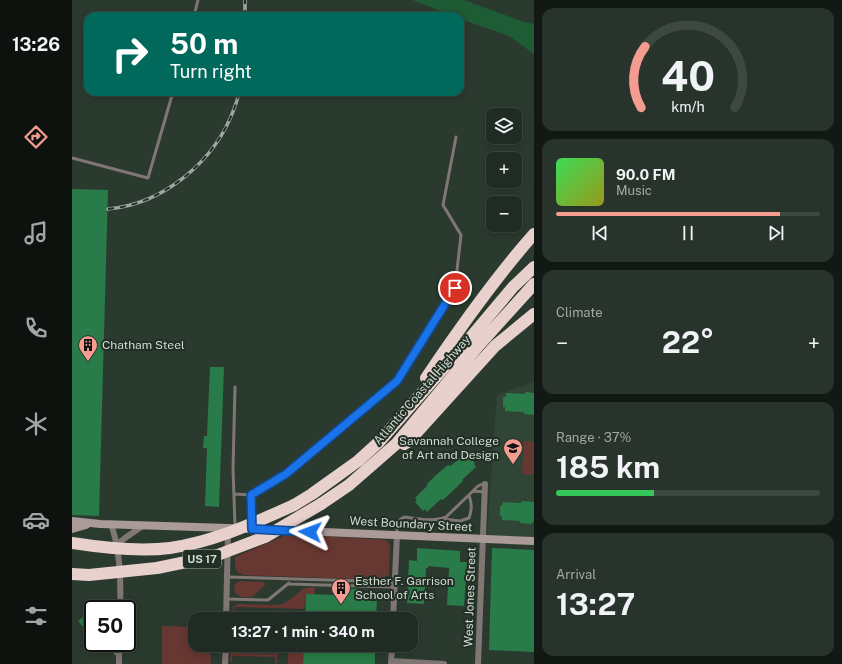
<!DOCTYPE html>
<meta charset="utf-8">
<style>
:root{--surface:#202c23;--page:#28342b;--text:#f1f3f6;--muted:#a2a7a6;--line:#3d4841;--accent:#f59c90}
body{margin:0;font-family:"Public Sans",sans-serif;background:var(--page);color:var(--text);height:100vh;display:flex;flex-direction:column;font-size:15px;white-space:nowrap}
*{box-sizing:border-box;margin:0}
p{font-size:13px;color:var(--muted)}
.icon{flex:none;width:22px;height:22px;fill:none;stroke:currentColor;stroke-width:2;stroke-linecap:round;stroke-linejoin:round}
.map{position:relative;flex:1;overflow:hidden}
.panel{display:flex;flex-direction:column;gap:8px;padding:8px;background:#121813;width:308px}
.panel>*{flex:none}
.guide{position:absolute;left:12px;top:12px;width:380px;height:84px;border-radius:12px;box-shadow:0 2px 10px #0003,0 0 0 1px var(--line);background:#00695c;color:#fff;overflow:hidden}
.fabs{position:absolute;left:414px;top:108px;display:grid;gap:8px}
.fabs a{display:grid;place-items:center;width:36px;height:36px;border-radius:8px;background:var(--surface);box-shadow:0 2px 10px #0003,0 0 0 1px var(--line);font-size:20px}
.speed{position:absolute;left:12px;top:600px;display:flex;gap:8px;font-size:20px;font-weight:700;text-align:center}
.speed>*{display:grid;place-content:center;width:52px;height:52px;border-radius:50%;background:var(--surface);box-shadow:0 2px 10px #0003,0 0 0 1px var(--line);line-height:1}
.speed .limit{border:2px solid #111;border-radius:6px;background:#fff;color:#111}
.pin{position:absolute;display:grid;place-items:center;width:34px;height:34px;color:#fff;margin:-17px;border:2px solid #fff;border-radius:50%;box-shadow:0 1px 4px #0007}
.me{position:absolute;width:44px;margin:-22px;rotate:273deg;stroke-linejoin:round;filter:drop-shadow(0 0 3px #0008)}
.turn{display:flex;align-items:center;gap:14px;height:84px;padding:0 20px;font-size:18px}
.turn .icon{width:52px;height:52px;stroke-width:2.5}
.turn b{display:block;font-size:28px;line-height:34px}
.big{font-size:30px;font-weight:700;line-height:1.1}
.panel .widget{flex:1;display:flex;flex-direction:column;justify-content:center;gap:6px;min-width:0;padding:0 14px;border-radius:12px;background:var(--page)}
.panel .dial{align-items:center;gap:0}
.dial svg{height:104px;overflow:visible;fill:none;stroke:var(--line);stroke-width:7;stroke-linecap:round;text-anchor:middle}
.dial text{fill:var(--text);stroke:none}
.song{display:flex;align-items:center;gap:12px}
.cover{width:48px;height:48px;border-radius:6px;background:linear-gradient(135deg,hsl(130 70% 55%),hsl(60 70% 35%))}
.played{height:4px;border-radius:2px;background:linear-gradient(90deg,var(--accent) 85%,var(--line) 85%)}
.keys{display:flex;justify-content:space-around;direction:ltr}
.heat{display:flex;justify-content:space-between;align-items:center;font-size:22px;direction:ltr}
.charge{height:6px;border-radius:3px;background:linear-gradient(90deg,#34c759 37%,var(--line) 0)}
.trip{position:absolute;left:116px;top:612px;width:230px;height:40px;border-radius:12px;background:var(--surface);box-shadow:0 2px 10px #0003,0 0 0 1px var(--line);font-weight:700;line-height:40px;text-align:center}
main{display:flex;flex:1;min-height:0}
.dock{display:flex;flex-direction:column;width:72px;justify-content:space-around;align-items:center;background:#0d120e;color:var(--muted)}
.dock .icon{width:28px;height:28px}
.dock .active{color:var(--accent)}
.dock b{font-size:18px;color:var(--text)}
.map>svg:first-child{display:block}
.built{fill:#304536}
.green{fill:#673731}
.water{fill:#1d5c35}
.building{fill:#297c49}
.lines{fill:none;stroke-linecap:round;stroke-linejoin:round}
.service{stroke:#807775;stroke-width:3}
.minor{stroke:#807775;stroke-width:6}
.secondary{stroke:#aa9b99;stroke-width:8}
.motorway{stroke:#e8d0cd;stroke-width:12}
.rail-casing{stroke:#9ca79e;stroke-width:3.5}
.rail{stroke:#212f25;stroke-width:2;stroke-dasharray:6;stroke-linecap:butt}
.motorway-bridge{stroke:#e8d0cd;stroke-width:12}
.route-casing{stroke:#114b97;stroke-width:10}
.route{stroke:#1a73e8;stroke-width:7}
.labels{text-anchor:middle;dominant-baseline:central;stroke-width:4;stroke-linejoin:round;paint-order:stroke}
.shield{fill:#212f25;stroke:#9ca79f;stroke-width:1}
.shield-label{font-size:11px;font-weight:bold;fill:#d1dad3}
.poi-label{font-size:12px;fill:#d1dad3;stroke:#212f25;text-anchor:start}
.street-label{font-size:12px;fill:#d1dad3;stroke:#212f25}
</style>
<main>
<nav class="dock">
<b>13:26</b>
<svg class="icon active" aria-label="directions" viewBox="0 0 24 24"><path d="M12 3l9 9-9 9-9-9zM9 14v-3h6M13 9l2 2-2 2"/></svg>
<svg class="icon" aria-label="music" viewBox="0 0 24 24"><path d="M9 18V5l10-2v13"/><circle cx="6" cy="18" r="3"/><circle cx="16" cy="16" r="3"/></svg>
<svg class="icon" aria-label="phone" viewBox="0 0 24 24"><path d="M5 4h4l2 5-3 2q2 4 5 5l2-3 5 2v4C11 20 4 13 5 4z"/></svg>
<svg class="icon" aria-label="climate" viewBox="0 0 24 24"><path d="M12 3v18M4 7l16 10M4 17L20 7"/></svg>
<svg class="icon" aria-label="car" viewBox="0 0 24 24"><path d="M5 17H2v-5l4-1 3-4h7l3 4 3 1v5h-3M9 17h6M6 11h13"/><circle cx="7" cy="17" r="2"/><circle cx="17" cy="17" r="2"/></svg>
<svg class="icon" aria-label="filters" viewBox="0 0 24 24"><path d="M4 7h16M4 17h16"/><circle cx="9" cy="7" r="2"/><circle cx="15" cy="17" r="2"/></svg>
</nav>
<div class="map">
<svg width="462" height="664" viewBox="0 0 462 664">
<rect width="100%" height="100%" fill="#2b3a2f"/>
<path class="built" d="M462 382V537L415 535 425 395Z"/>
<path class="green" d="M452 441 462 442V475L450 474Z
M216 534 314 540 317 543 318 546 317 574 316 577 314 575 313 577 314 578 309 580 170 575V573L168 574C162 569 163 564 163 557Z
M169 581 191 582 193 583V585L180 597H169L163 593 162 587 165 582Z
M243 587 242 595 234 594 232 608 231 609 164 607H163L162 615 161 614V607L166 604 208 605 215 602 232 588Z
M231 611V612H233V619H217L218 612Z
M90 626 123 627V645H138L139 664H90Z
M216 645H232V649L229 651 216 650Z
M159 647H160L161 653 202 654 205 650 206 651 205 664 203 663V657L160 656V662H158Z
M216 652 232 653 231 664H216Z"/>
<path class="water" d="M340 0H392L449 21 462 24V54L437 36 388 19V16H381Z"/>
<path class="building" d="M0 189 36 190 27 516 0 515Z
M138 367H152L147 507 133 506 135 448H131L132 436H135Z
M453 392 462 393V415L452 414V412H449L433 411V407H431V397H434V393L453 394Z
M392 454 394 456 396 455 403 463 402 464 404 467 390 480 391 481 371 500 369 499 355 512 353 509 351 511 343 502 345 501 343 498 356 485 355 484 364 475 376 465 378 466 380 465Z
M450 501 462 502V522H461L460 524 448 523V521L430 520V516H428V506H430L431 502 447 503H449Z
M345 548 388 551V562H395L392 606 375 605 377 568 356 566V568H354L352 604 335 603 337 560 345 561Z
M420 548 462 550V652L417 650Z
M265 588 287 589V597L305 598 304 619H281V614L260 613V619H233L234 594 265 595Z
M21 609V639L6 621Z
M22 643H31L22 650 19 645Z
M232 645H259V650L279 651 280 645H303V664H231Z"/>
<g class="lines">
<path class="service" d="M122 16 126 0
M0 158 76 178 101 92
M413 492 401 491C405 487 407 484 413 484
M162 494 179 495 180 520
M179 495 214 473 325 381 383 288 389 235 371 205 384 137
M371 519 388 521 397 518C400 509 400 504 397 495
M163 526 161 469 163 387
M325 534C325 527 324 520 333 517 346 519 361 522 374 517L401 491
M156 577 322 582
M217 584 322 587
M155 599 196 600 217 583
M34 643 46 656"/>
<path class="minor" d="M39 524C48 549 49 583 48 609
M44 545 53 538 72 525
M154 619 156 533
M321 619 325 535
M319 661 372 664
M47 664V643
M153 664 154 645
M319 664 320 645
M406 664 413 484"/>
<path class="secondary" d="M0 521 28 524 156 528 462 541
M0 529 14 525"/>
<path class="motorway" d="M354 378C387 329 422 279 462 234
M332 444 337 441 423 346 462 314
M249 504 277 485 324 444 407 345 462 284
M222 505 240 494 261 479 286 461 307 442 399 337 441 287 462 267"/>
<g class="rail-casing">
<path id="rail" d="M173 16V0
M36 209C92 204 143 161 162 109 164 104 166 98 167 92"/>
</g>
<use href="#rail" class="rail"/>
<path class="motorway-bridge" d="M0 543C32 548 66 552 98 548 142 542 182 523 222 505
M0 574 17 575 85 568 143 556 193 537 249 504"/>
</g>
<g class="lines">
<g class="route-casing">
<path id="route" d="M238 532 180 529 179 495 214 474 325 381 383 288"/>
</g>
<use href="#route" class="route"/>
</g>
<defs>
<g id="building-pin" transform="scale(1)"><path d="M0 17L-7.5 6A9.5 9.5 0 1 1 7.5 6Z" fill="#f59c90" stroke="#212f25"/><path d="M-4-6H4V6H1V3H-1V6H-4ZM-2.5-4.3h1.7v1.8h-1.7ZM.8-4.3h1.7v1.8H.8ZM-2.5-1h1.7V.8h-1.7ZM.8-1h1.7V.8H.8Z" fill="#111"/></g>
<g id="university-pin" transform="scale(1)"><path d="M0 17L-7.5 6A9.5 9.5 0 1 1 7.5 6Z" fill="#f59c90" stroke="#212f25"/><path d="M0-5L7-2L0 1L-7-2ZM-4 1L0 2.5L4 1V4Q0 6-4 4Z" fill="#111"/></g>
</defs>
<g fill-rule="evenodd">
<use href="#building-pin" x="16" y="345"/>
<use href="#university-pin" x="441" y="448"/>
<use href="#building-pin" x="269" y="588"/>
</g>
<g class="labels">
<rect class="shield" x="111" y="550" width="38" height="18" rx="3"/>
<g class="shield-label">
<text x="130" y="559">US 17</text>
</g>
<g class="poi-label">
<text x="30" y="345">Chatham Steel</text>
<text x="427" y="441" text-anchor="end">Savannah College<tspan x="427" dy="14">of Art and Design</tspan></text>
<text x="283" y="581">Esther F. Garrison<tspan x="283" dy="14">School of Arts</tspan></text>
</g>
<g class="street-label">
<text transform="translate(350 390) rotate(-49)">Atlantic Coastal Highway</text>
<text transform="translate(339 524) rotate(3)">West Boundary Street</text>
<text transform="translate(398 597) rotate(-88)">West Jones Street</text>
</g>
</g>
</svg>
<div class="fabs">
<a><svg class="icon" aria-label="layers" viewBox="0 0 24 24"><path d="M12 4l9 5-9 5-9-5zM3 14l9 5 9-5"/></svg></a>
<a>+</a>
<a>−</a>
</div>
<div class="speed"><div class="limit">50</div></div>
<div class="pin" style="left:383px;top:288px;background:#d93025"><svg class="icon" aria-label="arrive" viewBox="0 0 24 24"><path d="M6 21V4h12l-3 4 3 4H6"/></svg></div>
<svg class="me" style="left:238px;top:532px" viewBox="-20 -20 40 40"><path d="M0-17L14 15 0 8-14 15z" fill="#1a73e8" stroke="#fff" stroke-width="4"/></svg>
<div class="trip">13:27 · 1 min · 340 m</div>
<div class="guide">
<div class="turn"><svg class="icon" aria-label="right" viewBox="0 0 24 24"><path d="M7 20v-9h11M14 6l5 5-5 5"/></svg><div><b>50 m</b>Turn right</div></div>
</div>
</div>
<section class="panel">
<div class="widget dial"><svg viewBox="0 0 100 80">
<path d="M14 69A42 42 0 1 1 86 69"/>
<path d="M14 69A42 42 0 0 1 17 22" stroke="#f59c90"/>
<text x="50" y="56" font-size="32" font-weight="700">40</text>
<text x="50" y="72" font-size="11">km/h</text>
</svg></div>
<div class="widget">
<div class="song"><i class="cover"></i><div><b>90.0 FM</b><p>Music</p></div></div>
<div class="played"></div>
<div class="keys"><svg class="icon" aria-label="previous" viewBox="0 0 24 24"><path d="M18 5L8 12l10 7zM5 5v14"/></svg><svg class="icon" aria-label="pause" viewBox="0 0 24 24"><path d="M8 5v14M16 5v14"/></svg><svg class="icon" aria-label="next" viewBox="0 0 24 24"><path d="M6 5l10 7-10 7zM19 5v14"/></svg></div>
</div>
<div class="widget"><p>Climate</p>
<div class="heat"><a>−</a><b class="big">22°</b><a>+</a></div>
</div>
<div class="widget"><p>Range · 37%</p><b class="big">185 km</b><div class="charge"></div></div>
<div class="widget"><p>Arrival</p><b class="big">13:27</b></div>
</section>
</main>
